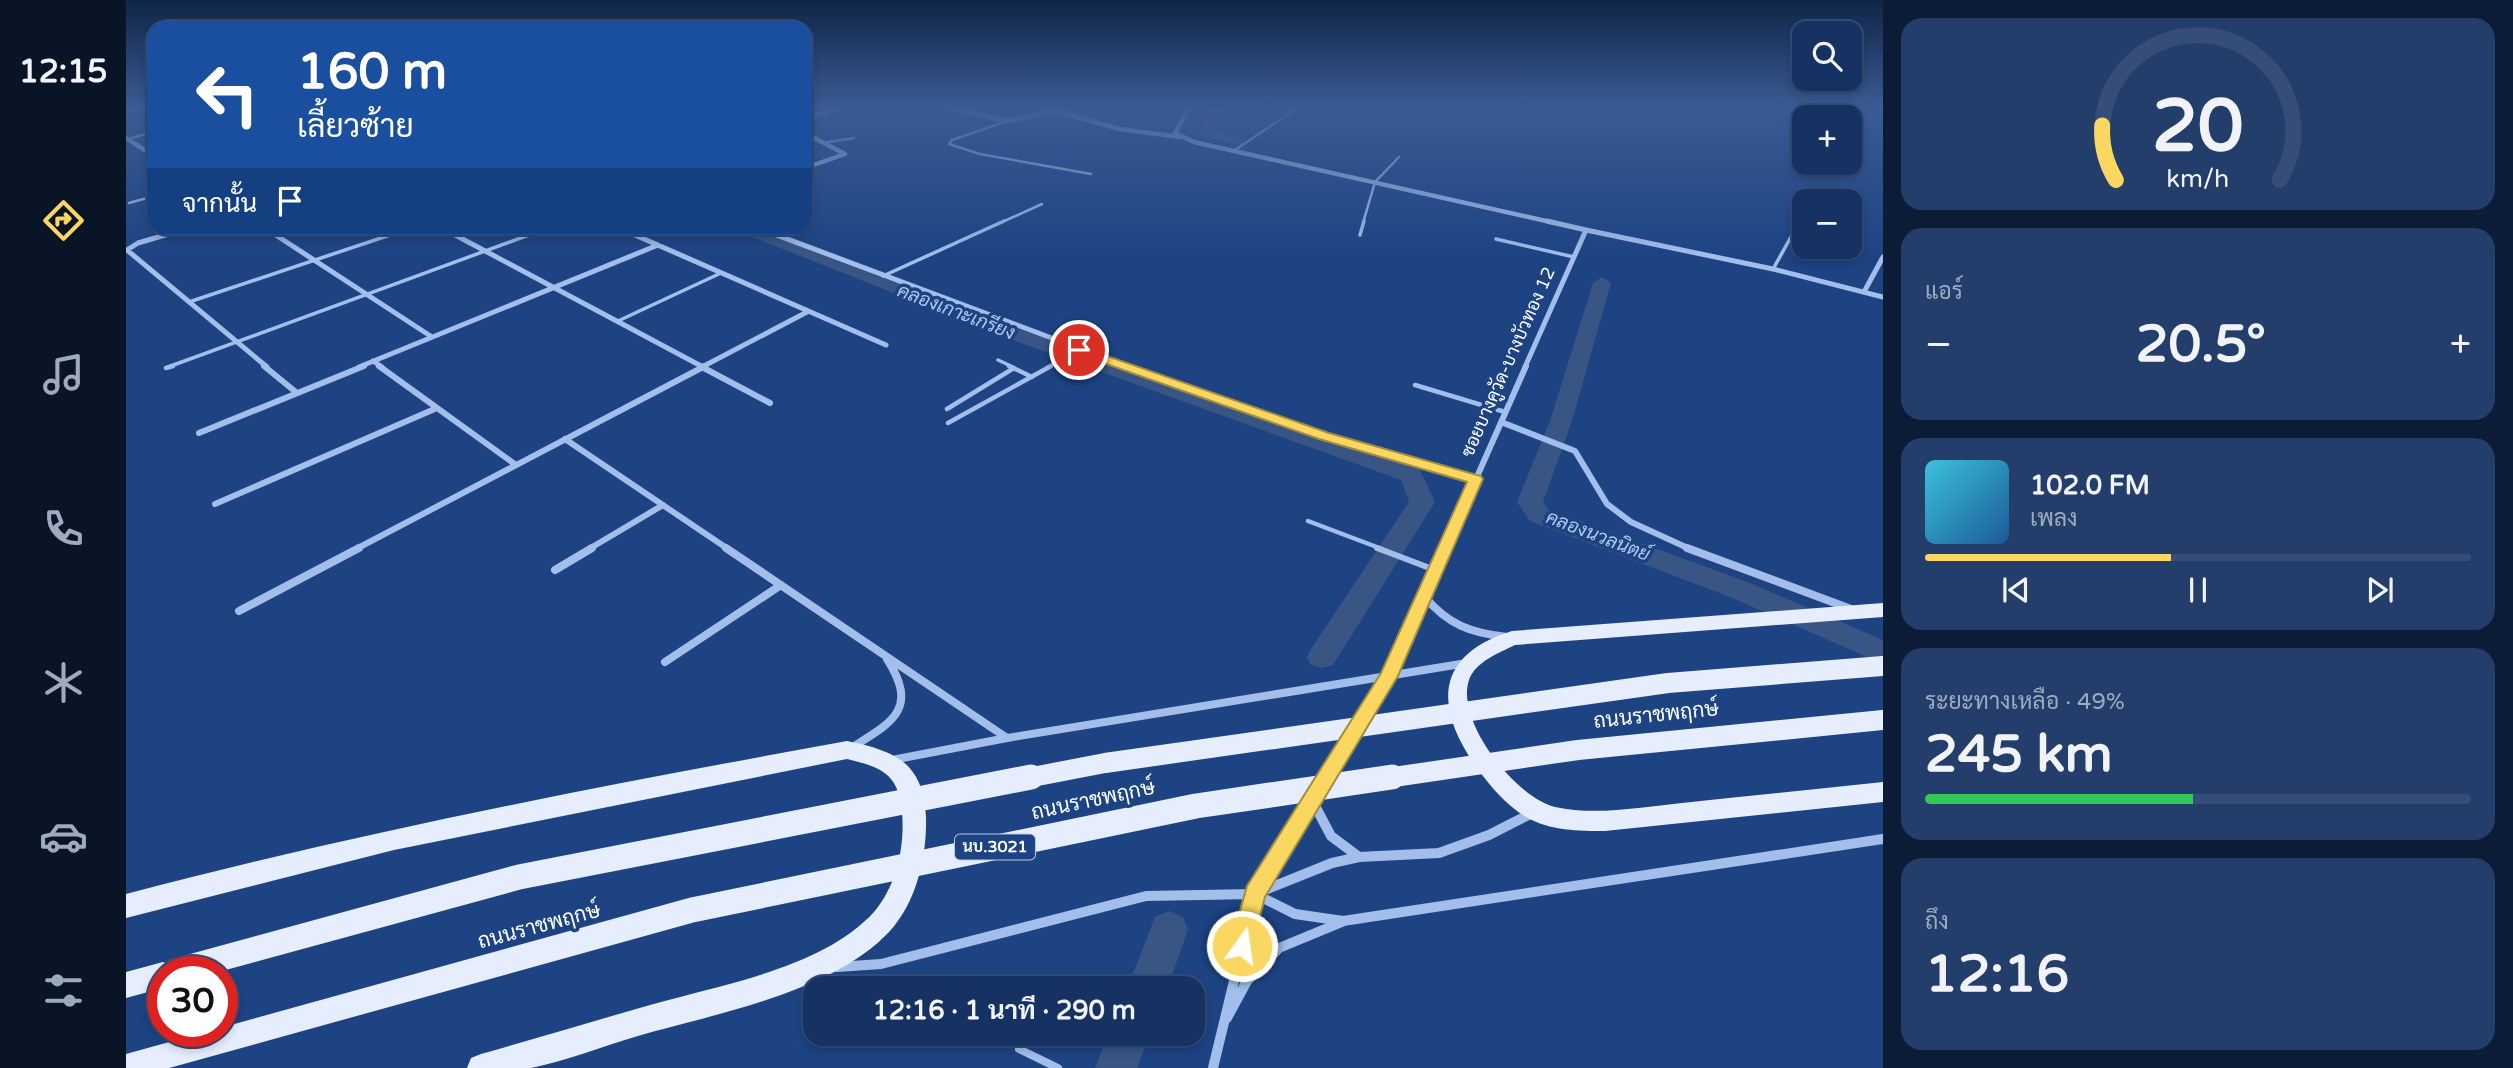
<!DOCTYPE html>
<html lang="th">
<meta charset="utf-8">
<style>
:root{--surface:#163262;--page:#233e6b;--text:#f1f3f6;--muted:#9eaabe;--line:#354d77;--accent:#fad761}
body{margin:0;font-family:"Varela Round",Sarabun,sans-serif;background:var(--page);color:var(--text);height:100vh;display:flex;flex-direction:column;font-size:26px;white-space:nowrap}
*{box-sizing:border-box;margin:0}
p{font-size:23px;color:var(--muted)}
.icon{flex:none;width:38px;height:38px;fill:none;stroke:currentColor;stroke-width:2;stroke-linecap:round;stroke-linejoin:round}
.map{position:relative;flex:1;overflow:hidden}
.details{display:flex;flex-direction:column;gap:18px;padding:18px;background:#0c1c36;width:630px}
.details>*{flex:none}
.banner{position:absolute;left:21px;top:21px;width:665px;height:214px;border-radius:21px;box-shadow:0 4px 10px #0003,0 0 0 2px var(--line);background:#1a4fa0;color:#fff;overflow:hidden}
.fabs{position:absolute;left:1666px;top:21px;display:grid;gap:14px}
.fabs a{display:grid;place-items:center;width:70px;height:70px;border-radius:14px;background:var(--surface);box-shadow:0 4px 10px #0003,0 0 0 2px var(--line);font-size:35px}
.speed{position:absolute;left:21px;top:956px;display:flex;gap:14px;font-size:35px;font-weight:700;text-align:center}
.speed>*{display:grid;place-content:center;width:91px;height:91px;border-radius:50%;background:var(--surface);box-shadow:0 4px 10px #0003,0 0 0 2px var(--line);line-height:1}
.speed .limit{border:10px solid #d22;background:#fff;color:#111}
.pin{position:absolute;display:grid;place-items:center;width:60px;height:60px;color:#fff;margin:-30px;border:4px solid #fff;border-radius:50%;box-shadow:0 2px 7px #0007}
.me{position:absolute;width:77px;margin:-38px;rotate:14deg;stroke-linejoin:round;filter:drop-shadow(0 0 5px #0008)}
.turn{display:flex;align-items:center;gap:24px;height:147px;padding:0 35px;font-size:32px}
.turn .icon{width:91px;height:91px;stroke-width:2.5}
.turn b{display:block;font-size:49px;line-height:60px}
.then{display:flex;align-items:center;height:66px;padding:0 35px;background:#0003;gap:14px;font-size:26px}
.big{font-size:52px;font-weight:700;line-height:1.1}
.details .widget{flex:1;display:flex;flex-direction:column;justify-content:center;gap:10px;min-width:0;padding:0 24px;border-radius:21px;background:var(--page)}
.details .dial{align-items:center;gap:0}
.dial svg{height:182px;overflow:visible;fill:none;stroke:var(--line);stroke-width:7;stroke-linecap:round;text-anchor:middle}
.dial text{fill:var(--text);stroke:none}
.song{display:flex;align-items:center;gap:21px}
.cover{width:84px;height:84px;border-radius:10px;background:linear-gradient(135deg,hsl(190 70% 55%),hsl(210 70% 35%))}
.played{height:7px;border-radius:4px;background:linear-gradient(90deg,var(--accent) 45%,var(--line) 45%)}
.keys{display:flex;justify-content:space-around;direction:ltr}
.heat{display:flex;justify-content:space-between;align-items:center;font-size:38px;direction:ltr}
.charge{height:10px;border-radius:5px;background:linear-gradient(90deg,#34c759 49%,var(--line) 0)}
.trip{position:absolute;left:677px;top:976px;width:402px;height:70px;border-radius:21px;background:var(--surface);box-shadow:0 4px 10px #0003,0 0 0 2px var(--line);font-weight:700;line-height:70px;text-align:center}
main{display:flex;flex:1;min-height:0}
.menu{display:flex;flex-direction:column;width:126px;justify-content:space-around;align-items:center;background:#091427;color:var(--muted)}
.menu .icon{width:49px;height:49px}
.menu .selected{color:var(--accent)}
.menu b{font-size:32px;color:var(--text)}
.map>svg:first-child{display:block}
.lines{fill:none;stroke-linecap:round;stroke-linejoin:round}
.canal{fill:#385584;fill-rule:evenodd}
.lane-far4{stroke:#a3beea;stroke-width:2.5}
.lane-far3{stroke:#a3beea;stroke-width:3.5}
.lane-far2{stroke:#a3beea;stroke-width:4.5}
.lane-far1{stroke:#a3beea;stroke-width:6}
.lane{stroke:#a3beea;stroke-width:8}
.street-far4{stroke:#a3beea;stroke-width:4.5}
.street-far3{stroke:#a3beea;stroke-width:5}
.street-far2{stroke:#a3beea;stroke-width:6}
.street-far1{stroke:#a3beea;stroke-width:8}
.street{stroke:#a3beea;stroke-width:10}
.primary{fill:#e6eefe;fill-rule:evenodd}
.primary-bridge-far1{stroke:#e6eefe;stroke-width:20}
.primary-bridge{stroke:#e6eefe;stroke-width:25}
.route{fill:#fad761;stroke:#a28c3f;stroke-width:2}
.labels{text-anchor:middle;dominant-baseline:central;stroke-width:7;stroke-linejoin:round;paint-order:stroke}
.shield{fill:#1d4383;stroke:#bbc7da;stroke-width:2}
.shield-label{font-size:16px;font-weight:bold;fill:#fff}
.street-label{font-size:18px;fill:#fff;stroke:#1d4383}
.water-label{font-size:19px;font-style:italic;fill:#aec9f1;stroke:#1d4383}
.near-street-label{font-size:21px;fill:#fff;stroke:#1d4383}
</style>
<main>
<nav class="menu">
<b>12:15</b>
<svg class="icon selected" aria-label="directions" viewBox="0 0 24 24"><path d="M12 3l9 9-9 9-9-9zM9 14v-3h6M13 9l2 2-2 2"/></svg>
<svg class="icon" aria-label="music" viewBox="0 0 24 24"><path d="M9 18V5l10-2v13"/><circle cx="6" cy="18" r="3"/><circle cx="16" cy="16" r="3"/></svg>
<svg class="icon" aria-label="phone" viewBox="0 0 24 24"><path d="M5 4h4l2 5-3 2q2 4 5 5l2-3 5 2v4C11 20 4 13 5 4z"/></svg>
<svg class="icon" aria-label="climate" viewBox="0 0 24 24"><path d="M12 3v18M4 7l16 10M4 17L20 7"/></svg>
<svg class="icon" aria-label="car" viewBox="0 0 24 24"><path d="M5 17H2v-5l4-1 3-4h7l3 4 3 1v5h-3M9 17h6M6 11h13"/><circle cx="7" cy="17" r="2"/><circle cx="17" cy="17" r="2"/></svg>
<svg class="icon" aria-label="filters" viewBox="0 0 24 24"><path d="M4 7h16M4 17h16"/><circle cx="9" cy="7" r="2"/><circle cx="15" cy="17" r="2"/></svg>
</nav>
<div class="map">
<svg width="1757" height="1068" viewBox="0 0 1757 1068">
<rect width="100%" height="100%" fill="#1d4383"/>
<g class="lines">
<path class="canal" d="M1083 108H1097L1087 131 1117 139V145L1074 136 1072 133Z
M604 228H626L887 327 1294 470 1309 502 1207 665 1196 668 1185 665 1181 657 1185 649 1283 502 1275 480 873 335Z
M1476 277 1485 283 1446 421 1417 502 1422 509 1624 583 1757 640V664L1604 597 1404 521 1391 502 1424 421 1467 283Z
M1043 911 1057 917 1062 930 1041 989H1001L1029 917Z
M982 1034H1024L1011 1068H969Z"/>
<path class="lane-far4" d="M881 121 826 140 823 144 854 154 965 174
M1 139 28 132
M679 142 689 139
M697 143 728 138
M1106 152 1171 108
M3 203 28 196
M874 223 916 204
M1237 223 1249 182 1273 157
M1673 223 1675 220"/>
<path class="lane-far3" d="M1234 235 1238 221
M1370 239 1448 257
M1647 269 1674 221
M757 276 878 221
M63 302 285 228
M492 321 595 273
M872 360 887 367
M42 367 422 228
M922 367 953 350"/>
<path class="lane-far2" d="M883 366 906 377
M40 368 47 366
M1289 385 1379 412
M821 409 888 368
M822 423 925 366
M1182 521 1256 549"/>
<path class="lane-far1" d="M1251 548 1309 570"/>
<path class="lane" d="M893 1049 932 1068"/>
<path class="street-far4" d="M820 108 881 121 928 111 994 129 1055 137
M1063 108 1049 133 1068 142 1429 223
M0 111 13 108
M679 118 715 108
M679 133 719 154 679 168
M0 138 28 156"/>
<path class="street-far3" d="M63 228 12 243 1 250 141 367
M139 228 306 337
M316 228 577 367
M493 228 760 345
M632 228 1003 367
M1460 230 1647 269 1757 297
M1738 292 1757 257
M247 361 256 367
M233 367 532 245
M576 367 681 312
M1399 367 1460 230 1421 221"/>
<path class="street-far2" d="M138 366 171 393
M253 366 390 465
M574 366 644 403
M998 366 1197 436 1349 479
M1375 422 1449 451 1481 504 1505 522 1564 549
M73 433 238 366
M439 439 602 549
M89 504 311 408
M230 549 579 366
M463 549 537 505
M1319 549 1400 366"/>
<path class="street-far1" d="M600 548 881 738
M1561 548 1725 609
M429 570 466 548
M1298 596C1322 625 1345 633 1381 637
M113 611 233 548
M539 662 655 585
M725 748C767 722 793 709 761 659
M766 760 881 738 1341 663
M1199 779 1263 676 1320 548"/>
<path class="street" d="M1198 780 1200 777
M1186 800 1205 836 1233 857
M1129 894 1169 914 1217 921 1757 839
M711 967 755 964 1020 896 1129 894 1206 863 1233 857 1313 853 1363 835 1406 813
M1101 1018 1121 981 1153 948 1216 922
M1087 1068 1129 894 1188 796"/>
<path class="primary" d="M1757 603V617L1389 645C1373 653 1349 662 1343 680 1329 721 1390 798 1429 807 1470 816 1515 807 1556 803 1623 796 1690 789 1757 782V802L1479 831C1453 831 1424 831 1400 817 1380 805 1364 786 1351 768 1308 708 1308 655 1386 631Z
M721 741C768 751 797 761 800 817 801 856 791 901 764 931 706 993 591 1013 512 1036 477 1046 440 1061 405 1068 385 1068 361 1068 341 1068L345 1058 355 1054C411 1038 468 1021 524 1005 594 985 697 968 748 912 771 885 779 846 776 812 773 773 754 767 721 759L268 850 0 918V894C238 831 479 785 721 741Z
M37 962 46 966 49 971H37V988L0 998V972Z"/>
<path class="primary-bridge-far1" d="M896 779 979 763 1542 683 1757 666
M1254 779 1452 750 1757 720"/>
<path class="primary-bridge" d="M49 971 393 877 905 777
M0 1067 566 910 1070 806 1266 777"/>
</g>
<linearGradient id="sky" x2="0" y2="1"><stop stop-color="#102548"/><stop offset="0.42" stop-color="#3a5b93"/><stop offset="1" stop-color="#3a5b93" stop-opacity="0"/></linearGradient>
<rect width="1757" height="257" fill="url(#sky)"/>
<path class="route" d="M949 348H958L1203 433 1355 476 1357 479 1272 676 1139 897 1124 955 1116 958 1107 955 1104 946 1121 886 1255 673 1341 482 1193 439 949 353Z"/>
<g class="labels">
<rect class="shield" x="829" y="834.5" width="80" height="25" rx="5"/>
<g class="shield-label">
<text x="869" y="847">นบ.3021</text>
</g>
<g class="street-label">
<text transform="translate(1382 362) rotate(-66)">ซอยบางคูวัด-บางบัวทอง 12</text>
</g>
<g class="water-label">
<text transform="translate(830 312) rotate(21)">คลองเกาะเกรียง</text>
<text transform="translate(1472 536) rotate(21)">คลองนวลนิตย์</text>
</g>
<g class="near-street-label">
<text transform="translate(1530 715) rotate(-6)">ถนนราชพฤกษ์</text>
<text transform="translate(967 800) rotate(-12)">ถนนราชพฤกษ์</text>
<text transform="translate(413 926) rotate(-15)">ถนนราชพฤกษ์</text>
</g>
</g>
</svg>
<div class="fabs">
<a><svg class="icon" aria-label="search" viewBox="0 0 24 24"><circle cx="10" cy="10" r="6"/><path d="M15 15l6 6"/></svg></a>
<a>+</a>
<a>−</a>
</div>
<div class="speed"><div class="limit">30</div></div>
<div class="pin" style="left:953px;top:350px;background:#d93025"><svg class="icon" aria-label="arrive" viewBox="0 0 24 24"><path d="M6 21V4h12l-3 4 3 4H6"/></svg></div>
<svg class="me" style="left:1116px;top:946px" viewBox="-20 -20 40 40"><circle r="17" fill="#fad761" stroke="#fff" stroke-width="3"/><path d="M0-11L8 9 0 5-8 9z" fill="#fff"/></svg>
<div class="trip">12:16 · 1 นาที · 290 m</div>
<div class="banner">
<div class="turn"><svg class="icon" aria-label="left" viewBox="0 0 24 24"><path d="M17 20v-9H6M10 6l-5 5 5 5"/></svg><div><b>160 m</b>เลี้ยวซ้าย</div></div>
<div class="then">จากนั้น<svg class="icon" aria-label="arrive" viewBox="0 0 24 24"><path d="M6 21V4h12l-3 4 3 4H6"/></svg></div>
</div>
</div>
<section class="details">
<div class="widget dial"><svg viewBox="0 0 100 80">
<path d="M14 69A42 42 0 1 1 86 69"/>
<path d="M14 69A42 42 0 0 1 8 45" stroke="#fad761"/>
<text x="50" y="56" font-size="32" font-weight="700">20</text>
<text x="50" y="72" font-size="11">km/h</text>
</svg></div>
<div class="widget"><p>แอร์</p>
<div class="heat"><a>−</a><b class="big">20.5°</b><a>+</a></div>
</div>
<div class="widget">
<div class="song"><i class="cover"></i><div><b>102.0 FM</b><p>เพลง</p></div></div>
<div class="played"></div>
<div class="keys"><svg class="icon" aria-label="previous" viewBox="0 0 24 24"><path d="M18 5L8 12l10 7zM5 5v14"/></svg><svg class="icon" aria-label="pause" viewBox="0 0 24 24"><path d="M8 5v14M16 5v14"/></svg><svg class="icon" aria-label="next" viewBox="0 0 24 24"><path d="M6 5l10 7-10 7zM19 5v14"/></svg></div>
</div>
<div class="widget"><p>ระยะทางเหลือ · 49%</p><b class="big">245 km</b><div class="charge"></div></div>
<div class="widget"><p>ถึง</p><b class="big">12:16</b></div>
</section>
</main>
